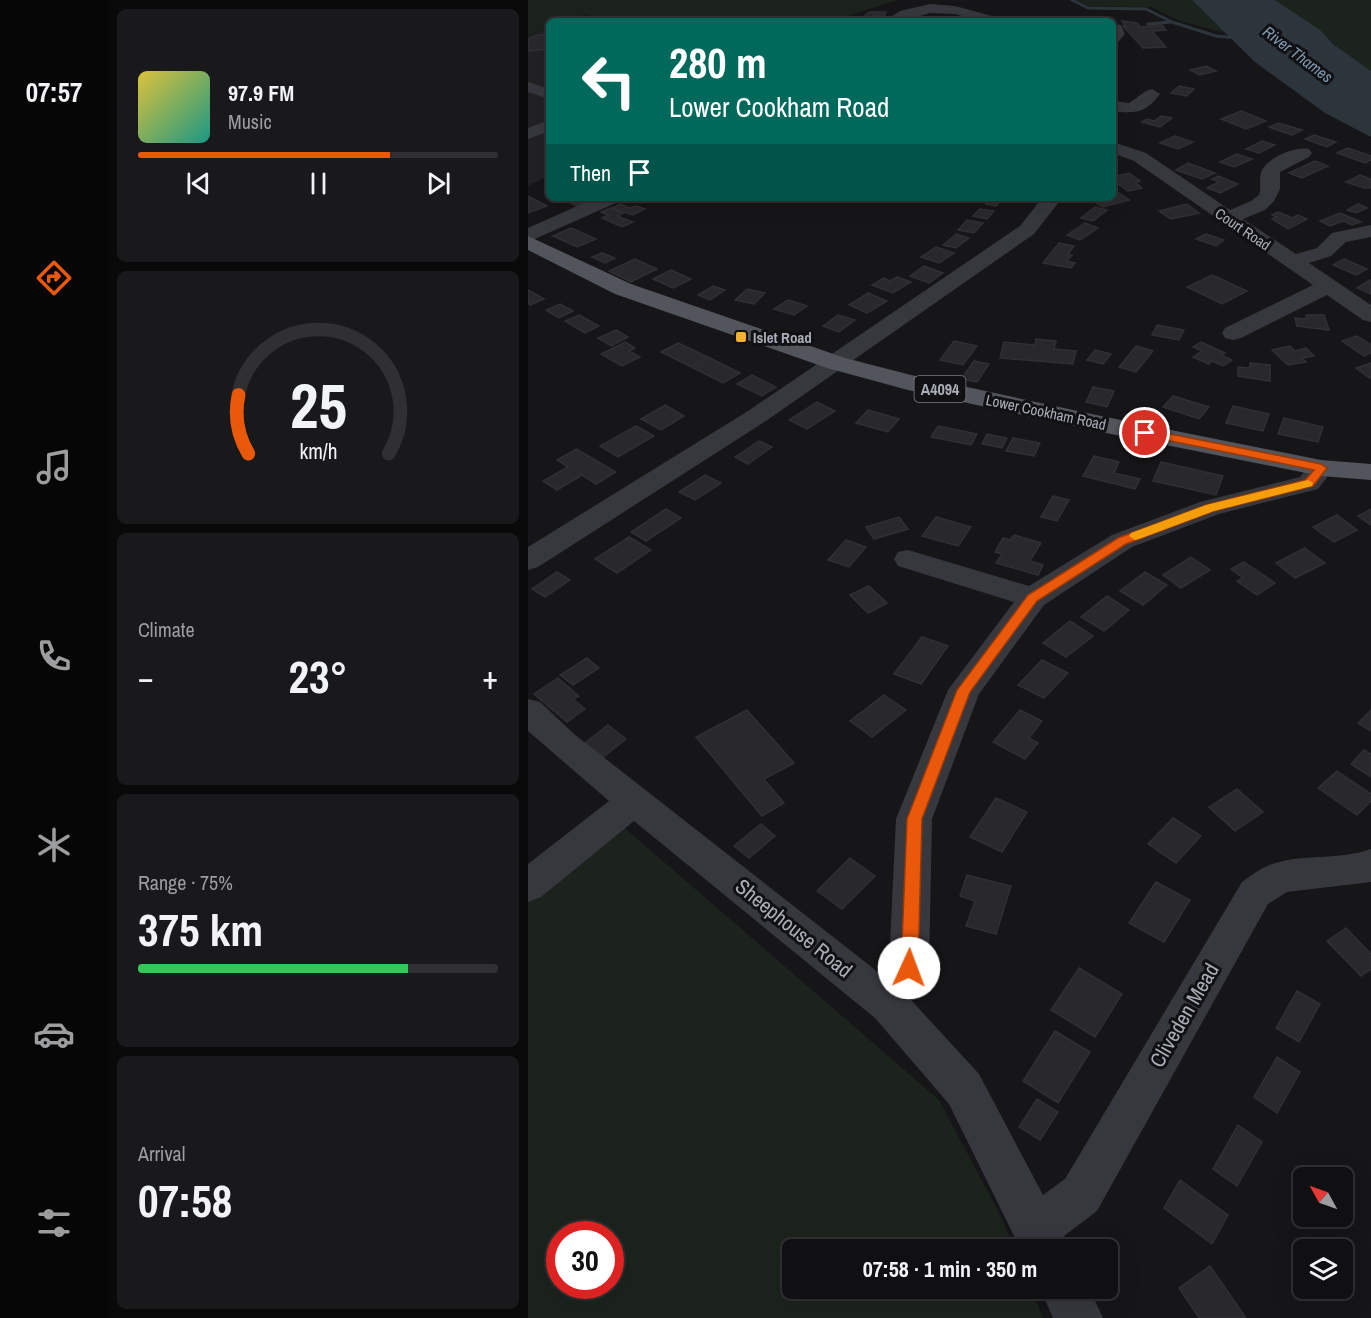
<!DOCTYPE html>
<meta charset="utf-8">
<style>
:root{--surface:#101012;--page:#19191b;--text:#f1f3f6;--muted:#9c9d9f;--line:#303032;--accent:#ea580c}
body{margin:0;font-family:"Archivo Narrow",sans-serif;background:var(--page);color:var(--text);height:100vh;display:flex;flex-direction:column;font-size:22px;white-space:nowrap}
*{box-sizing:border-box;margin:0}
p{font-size:20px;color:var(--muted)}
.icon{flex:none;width:33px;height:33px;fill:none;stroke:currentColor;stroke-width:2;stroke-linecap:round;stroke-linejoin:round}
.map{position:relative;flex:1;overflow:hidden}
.drawer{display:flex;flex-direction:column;gap:9px;padding:9px;background:#09090a;width:420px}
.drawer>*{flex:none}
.guide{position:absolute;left:18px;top:18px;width:570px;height:183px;border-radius:9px;box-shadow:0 6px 24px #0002,0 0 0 2px var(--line);background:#00695c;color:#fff;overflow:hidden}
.needle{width:39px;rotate:310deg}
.buttons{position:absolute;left:765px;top:1167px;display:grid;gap:12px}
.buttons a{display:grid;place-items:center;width:60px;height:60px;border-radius:9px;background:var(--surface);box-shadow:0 6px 24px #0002,0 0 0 2px var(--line);font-size:30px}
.speed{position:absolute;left:18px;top:1221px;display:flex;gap:12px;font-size:30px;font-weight:700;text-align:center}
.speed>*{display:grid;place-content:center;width:78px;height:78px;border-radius:50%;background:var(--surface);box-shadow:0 6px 24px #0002,0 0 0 2px var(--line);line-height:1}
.speed .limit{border:9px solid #d22;background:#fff;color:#111}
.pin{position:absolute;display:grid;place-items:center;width:51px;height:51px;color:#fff;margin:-26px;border:3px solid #fff;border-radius:50%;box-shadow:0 2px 6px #0007}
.me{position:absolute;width:66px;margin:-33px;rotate:2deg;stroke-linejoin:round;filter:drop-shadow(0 0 4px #0008)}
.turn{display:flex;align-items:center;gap:21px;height:126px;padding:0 24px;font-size:27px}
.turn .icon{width:78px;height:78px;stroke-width:2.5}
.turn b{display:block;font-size:42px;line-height:51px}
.then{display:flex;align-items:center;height:57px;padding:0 24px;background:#0003;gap:12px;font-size:22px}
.big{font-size:45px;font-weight:700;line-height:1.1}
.drawer .widget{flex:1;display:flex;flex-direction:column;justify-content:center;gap:9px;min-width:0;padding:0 21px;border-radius:9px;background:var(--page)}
.drawer .dial{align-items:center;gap:0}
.dial svg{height:156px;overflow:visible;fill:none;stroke:var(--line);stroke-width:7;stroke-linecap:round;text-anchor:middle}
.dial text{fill:var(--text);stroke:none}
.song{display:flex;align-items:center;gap:18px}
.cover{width:72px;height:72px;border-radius:9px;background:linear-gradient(135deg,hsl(50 70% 55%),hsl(170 70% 35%))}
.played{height:6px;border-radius:3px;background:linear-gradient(90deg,var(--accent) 70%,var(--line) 70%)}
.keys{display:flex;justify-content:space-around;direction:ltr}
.heat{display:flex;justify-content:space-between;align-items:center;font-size:33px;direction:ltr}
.charge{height:9px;border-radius:4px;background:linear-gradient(90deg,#34c759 75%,var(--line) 0)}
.trip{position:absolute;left:254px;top:1239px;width:336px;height:60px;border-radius:9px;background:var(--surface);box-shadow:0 6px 24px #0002,0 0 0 2px var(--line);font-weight:700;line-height:60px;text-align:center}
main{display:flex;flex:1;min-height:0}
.menu{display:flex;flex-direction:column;width:108px;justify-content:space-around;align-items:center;background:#060607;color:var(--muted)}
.menu .icon{width:42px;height:42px}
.menu .current{color:var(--accent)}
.menu b{font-size:27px;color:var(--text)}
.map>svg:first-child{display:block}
.built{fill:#222225}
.green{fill:#1c231d;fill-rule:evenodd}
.water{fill:#2c353c}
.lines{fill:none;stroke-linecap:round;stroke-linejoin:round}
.stream{stroke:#2c353c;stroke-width:3}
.building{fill:#29292c;stroke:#303034;stroke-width:1.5}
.minor{fill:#37383d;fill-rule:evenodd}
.major{fill:#53555c;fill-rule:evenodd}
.route{fill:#ea580c;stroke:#983908;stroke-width:1.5}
.slow{fill:#f59e0b}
.poi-dot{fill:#f2b134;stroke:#111113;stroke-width:2}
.labels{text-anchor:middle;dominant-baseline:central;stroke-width:6;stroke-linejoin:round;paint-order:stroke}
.far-street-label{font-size:15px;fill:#a8adb8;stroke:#111113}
.far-poi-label{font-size:15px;font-weight:bold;fill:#a8adb8;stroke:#111113;text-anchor:start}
.far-water-label{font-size:16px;font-style:italic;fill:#7f9bb3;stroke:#111113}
.shield{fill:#111113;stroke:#7b7e86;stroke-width:1.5}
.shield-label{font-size:16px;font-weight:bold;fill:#a8adb8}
.near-street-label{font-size:21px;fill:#a8adb8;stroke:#111113}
</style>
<main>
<nav class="menu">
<b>07:57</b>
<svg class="icon current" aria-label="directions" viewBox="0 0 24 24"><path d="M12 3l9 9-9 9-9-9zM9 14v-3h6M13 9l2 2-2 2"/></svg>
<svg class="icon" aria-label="music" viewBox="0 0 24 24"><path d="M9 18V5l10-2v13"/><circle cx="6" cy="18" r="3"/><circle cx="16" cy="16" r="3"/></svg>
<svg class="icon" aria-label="phone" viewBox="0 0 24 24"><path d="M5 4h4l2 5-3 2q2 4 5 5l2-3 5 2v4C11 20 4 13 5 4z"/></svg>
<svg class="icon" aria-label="climate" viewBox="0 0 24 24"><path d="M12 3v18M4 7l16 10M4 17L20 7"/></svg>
<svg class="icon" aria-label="car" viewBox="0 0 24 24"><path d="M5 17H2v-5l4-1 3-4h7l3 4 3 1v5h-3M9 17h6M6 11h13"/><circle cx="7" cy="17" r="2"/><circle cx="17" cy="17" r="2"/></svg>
<svg class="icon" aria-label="filters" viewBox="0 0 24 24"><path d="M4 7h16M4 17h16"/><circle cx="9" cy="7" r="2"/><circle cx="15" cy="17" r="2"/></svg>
</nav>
<section class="drawer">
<div class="widget">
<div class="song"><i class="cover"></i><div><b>97.9 FM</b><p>Music</p></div></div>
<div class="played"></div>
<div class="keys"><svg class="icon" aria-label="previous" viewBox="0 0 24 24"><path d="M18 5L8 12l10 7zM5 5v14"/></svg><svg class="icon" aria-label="pause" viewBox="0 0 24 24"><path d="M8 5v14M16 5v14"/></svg><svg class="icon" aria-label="next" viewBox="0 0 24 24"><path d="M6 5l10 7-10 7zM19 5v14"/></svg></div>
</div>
<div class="widget dial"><svg viewBox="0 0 100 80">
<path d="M14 69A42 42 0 1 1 86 69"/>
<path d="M14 69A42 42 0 0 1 9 39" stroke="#ea580c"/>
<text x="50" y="56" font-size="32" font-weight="700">25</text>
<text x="50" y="72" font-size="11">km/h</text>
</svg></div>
<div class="widget"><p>Climate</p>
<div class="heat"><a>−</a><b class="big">23°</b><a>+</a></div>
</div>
<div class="widget"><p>Range · 75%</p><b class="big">375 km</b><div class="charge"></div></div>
<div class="widget"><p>Arrival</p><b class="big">07:58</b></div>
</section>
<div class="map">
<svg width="843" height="1318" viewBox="0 0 843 1318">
<rect width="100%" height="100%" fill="#161618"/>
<path class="built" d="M21 28V176L0 186V36Z"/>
<path class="green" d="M0 0H370L304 21H78L58 15 42 21H21V28L0 36Z
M548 0H664L700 34 650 20 623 7 561 6Z
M747 0H843V71C809 50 781 20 747 0Z
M91 823 411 1100 469 1209 487 1249 264 1250V1288L503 1289 515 1318H0V897ZM32 1234H82V1286H32Z"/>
<path class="water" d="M664 0H747L792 30 805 44 843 71V137L797 113 727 62Z"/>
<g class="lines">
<path class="stream" d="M544 0 560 8 618 9 644 22 688 36 709 38
M620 24 643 22"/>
</g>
<path class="building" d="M341 12H358L357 15H347L342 19H333Z
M594 21 609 23 612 27 634 25 638 30 624 31 638 47 615 48 595 26H598Z
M11 35H21V49L0 51V39Z
M678 66 688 71 672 75 662 70Z
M651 86 666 89 659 96 643 93Z
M713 111 738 121 718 129 693 119Z
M633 116 644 118 632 127 614 122 619 119 626 121Z
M750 123 774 130 764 135 741 127Z
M786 135 808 142 799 147 777 139Z
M647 136 665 142 650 149 632 143Z
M734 141 747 145 731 153 718 149Z
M820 148 843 156V160L837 163 809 153Z
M709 154 724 159 706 167 692 162Z
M787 161 800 166 774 178 761 173Z
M660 163 687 173 674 179 648 170Z
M601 173 612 181 607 182 614 188 600 191 585 180V177Z
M832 175 843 179V188H836L818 182Z
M690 176 710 184 692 193 679 188 691 182 684 179Z
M585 189 601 200 575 207 560 198H585Z
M0 196 19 206 0 213Z
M43 198H53L60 201 49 206 37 200Z
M457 198H481L478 202 472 201 468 206 458 204 462 199Z
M92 204 102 208 108 206 117 209 105 215 84 208Z
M659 204 671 213 643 219 631 211Z
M830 204 839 208 828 213 819 210Z
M567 207 579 210 565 221 553 218Z
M82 208 95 213 89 216 105 222 94 227 74 218 80 215 73 212Z
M452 209 466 211 459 219 445 216Z
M750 212 765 218 770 215 779 219 760 229 744 219 749 217 744 215Z
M812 213 833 222 824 225 815 221 802 226 792 221Z
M439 220 455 223 446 233 430 230Z
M557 223 570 228 552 240 539 235Z
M43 228 68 239 49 247 25 236Z
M428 234 441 238 428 248 415 245Z
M678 234 696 240 688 246 668 239Z
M531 243 546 246 540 254 544 255 539 261 547 263 543 268 515 263Z
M408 247 426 253 411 263 393 257Z
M74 253 87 258 77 263 64 257Z
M107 259 129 269 103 282 81 271Z
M816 259 839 269 828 275 805 265Z
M396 266 415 273 401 283 382 276Z
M143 270 163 279 145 288 125 279Z
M684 275 719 291 694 304 659 287Z
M369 277 383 282 365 293 344 285 356 278 362 281Z
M842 280 843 294 829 288Z
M185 286 197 290 182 300 170 295Z
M219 289 237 293 226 304 207 300Z
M0 290 16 299 2 305 0 303Z
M340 293 359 301 339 313 321 305Z
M260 300 279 306 266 315 246 309Z
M32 304 45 311 31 318 18 310Z
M51 315 71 326 57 333 37 321Z
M310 315 327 320 311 332 295 326Z
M778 315H796L801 330 769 326 767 318 779 319Z
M629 325 656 330 651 340 624 335Z
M88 330 100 337 83 346 70 338Z
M829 336 843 345V353L836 356 814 341Z
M508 339 528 341 526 349 548 351 545 364 472 358 476 342 507 345Z
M426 341 449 346 435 365 412 360Z
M97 342 107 348 101 351 112 357 94 366 73 354Z
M673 342 697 353 693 355 704 360 695 366 684 361 681 364 665 357 674 351 665 347Z
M150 343 180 357 163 367 133 352Z
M608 346 625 351 608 372 591 367Z
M762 346 767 351 778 348 786 356 774 358 778 362 760 365 744 350Z
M567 350 583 354 575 364 559 360Z
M182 358 212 373 195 383 165 368Z
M446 361 461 364 449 382 433 379Z
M722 363 742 365V381L710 376V367L722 368Z
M843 363V379L828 368Z
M224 375 248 387 234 396 209 384Z
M565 387 586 391 579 407 558 402Z
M645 396 681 407 671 419 635 407Z
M289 402 307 411 279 429 261 420Z
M137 405 156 416 133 430 113 419Z
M705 406 741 414 735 431 698 423Z
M340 410 371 419 360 432 328 423Z
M756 418 795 427 790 442 750 434Z
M108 426 126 436 90 457 72 446Z
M410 426 449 434 443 445 403 437Z
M459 434 479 438 474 448 454 444Z
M485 438 512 443 506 456 478 451Z
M231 441 244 447 220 464 207 457Z
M48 449 88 472 68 484 54 475 29 490 15 481 40 467 29 460Z
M566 456 591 462 586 473 612 479 607 489 555 476Z
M633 462 695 476 688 495 625 481Z
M177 475 193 483 167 500 151 492Z
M525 496 541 500 529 521 513 517Z
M138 509 153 518 118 541 103 532Z
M843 509V525L830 516Z
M809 515 829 530 806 542 785 527Z
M371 517 380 529 346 539 338 527Z
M408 517 443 527 430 546 394 536Z
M486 535 513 543 502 561 515 565 510 575 468 563 474 554 467 552 475 538 482 540Z
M101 537 123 550 89 573 67 559Z
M318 540 338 547 321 567 300 560Z
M777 548 797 563 767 578 748 563Z
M663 557 682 570 653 588 635 575Z
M716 562 747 583 729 595 709 581 715 578 703 569Z
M29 572 42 580 17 597 4 589Z
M617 572 639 585 615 605 592 591Z
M341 586 359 603 340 613 322 595Z
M579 596 601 610 576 631 553 617Z
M542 621 565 636 538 657 515 643Z
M394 637 420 646 393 684 366 674Z
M59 658 71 668 45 685 32 675Z
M514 660 540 673 516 698 490 685Z
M30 678 51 696 45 699 57 709 39 722 6 694Z
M356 695 378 710 344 737 322 721Z
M219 710 266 763 236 779 256 803 234 816 168 737Z
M492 710 514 721 501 738 510 743 497 759 465 742Z
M843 710V731L830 723Z
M80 725 98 739 75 757 57 743Z
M836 750 843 754V777L823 764Z
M809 771 843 794V801L829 815 790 788Z
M709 789 735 812 707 831 681 807Z
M468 798 499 812 474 852 442 837Z
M645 818 673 836 648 863 620 844Z
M233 824 247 836 221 858 206 846Z
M322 858 347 876 314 909 289 891Z
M439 875 483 886 468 934 438 926 447 901 432 896Z
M628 882 662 900 636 942 601 923Z
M818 928 843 954V969L833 976 799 941Z
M551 968 594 994 567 1037 523 1010Z
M769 991 792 1004 771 1042 748 1028Z
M527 1031 562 1052 530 1103 495 1081Z
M749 1057 772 1072 749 1113 726 1097Z
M509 1099 530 1112 512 1140 491 1127Z
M710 1125 734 1142 709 1186 685 1169Z
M652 1180 700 1215 684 1244 636 1208Z
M682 1266 718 1318H671L651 1288Z"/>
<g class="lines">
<path class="minor" d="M402 4 427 6 471 18 473 21H451L427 14 402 13 375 21H357L372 11Z
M585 24 593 25 597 34 590 42 585 43Z
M0 82 21 89V99L0 92Z
M624 89 632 94C618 113 607 114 585 111V101L601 103 618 91Z
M21 120V131L0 139V128Z
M585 142 618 153 702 210 723 201 731 195C734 187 730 178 734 170 741 157 767 146 781 149L784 153 781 157 752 172V189L746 201 737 210 715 219 768 254 789 248 804 233 843 225V237L818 242 803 256 781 263 843 305V322L835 320 799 295 713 338 705 340 697 338 694 333 697 328 785 285 606 161 585 153Z
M67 198H93L90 202 0 242V228Z
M514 198H534L506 234 238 421 10 567 0 570V547L220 411 492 226Z
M793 460 802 462 806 468 790 489 691 514 604 547 516 605 451 694 404 819 401 968 384 1001 451 1074 515 1195 537 1179 714 882C725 874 737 865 751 862 781 854 813 860 843 849V882L759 892 740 904 569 1211 536 1236 541 1250H493L421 1104 347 1018 106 821 13 897 0 902V864L81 801 0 731V699L12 702 46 734 355 976 361 965 368 819 420 690 486 602 370 566 366 559 370 552 380 550 501 586 584 535 672 502 772 477 784 462Z
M512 1288H561L575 1318H525Z"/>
<path class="major" d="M0 236 103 284 317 358 383 375 573 416 793 460 843 464V480L793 476 573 432 380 390 299 368 87 294 0 250Z"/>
</g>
<path class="route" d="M617 429 793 464 799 468 785 486 686 511 598 544 509 601 442 692 394 819 390 968 387 973 381 975 375 973 373 968 379 819 429 690 500 595 590 538 678 505 777 480 786 470 613 435 611 433Z"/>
<path class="slow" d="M780 480 785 483 784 486 686 511 611 539 607 540 601 536 603 533 678 505Z"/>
<rect class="poi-dot" x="207" y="331" width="12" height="12" rx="3"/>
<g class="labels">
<g class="far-street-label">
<text transform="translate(715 229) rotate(34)">Court Road</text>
<text transform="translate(518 412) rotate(12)">Lower Cookham Road</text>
</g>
<g class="far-poi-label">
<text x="225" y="337">Islet Road</text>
</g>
<g class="far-water-label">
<text transform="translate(770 54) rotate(37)">River Thames</text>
</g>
<rect class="shield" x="386.5" y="376" width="51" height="26" rx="4.5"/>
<g class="shield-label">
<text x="412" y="389">A4094</text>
</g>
<g class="near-street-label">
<text transform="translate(266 928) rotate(39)">Sheephouse Road</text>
<text transform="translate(656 1015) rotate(-60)">Cliveden Mead</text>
</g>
</g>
</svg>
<div class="buttons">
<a><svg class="needle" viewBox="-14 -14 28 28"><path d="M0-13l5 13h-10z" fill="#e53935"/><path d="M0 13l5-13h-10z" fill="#9c9d9f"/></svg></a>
<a><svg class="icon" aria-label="layers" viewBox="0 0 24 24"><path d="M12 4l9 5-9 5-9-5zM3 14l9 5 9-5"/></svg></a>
</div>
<div class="speed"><div class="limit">30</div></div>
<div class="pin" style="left:617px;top:433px;background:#d93025"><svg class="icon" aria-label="arrive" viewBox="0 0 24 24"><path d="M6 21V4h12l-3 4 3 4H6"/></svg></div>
<svg class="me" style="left:381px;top:968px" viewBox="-20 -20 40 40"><circle r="19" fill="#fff"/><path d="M0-13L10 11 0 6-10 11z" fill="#ea580c"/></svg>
<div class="trip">07:58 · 1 min · 350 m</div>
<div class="guide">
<div class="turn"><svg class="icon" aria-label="left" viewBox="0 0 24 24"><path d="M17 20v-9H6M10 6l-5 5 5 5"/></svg><div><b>280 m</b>Lower Cookham Road</div></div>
<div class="then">Then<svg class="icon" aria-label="arrive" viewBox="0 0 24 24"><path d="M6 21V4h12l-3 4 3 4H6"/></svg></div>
</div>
</div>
</main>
